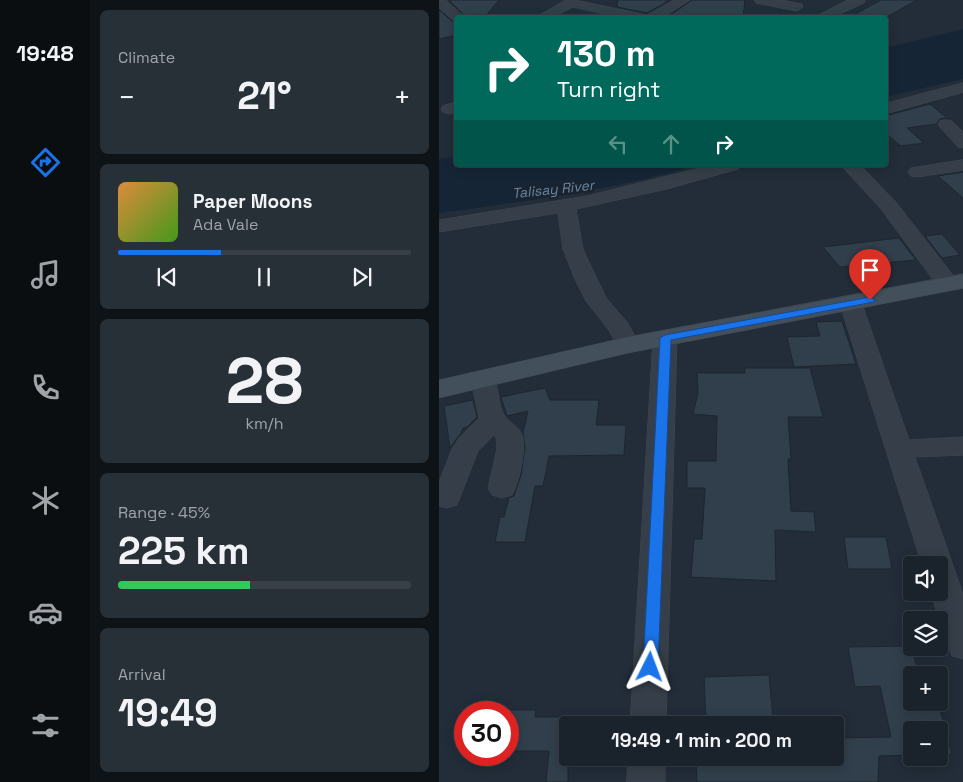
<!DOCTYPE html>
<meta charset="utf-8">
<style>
:root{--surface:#1a222b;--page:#272f37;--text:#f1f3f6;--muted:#9fa4a9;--line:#383f47;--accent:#1a73e8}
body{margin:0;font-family:"Space Grotesk",sans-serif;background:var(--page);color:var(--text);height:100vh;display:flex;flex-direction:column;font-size:19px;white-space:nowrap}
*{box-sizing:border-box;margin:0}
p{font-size:16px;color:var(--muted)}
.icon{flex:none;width:28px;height:28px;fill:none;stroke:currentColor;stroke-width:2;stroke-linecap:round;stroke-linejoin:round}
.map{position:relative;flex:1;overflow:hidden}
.panel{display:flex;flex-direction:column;gap:10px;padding:10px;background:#0e1318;width:349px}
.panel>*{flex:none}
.hud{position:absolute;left:15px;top:15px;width:434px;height:152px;border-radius:5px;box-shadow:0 2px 12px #0003,0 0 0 1px var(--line);background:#00695c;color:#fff;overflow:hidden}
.fabs{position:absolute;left:464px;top:556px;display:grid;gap:10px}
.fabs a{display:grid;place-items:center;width:45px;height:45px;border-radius:5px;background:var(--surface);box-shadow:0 2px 12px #0003,0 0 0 1px var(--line);font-size:25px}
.speed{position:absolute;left:15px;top:701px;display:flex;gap:10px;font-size:25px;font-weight:700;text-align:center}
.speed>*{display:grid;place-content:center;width:65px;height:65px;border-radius:50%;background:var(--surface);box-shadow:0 2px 12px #0003,0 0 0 1px var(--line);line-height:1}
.speed .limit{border:8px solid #d22;background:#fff;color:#111}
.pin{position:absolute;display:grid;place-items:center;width:42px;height:42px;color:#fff;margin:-51px -21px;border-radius:50% 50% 50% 0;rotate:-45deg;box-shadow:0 0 5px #0007}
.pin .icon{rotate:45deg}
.me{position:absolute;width:55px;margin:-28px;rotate:3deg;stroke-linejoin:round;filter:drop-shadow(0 0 4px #0008)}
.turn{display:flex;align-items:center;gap:18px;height:105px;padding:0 20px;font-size:22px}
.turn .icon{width:65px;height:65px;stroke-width:2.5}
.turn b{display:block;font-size:35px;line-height:42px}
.lanes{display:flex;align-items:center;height:48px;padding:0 20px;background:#0003;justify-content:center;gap:25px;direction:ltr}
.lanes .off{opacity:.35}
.big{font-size:38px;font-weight:800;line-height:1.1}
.panel .widget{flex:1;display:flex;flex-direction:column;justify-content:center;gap:8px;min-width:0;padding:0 18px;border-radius:8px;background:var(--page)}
.panel .dial{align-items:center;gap:0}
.dial b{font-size:65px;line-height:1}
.song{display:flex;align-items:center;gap:15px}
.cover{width:60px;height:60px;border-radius:8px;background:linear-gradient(135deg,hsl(30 70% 55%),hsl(100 70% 35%))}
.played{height:5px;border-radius:2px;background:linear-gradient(90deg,var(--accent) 35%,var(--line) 35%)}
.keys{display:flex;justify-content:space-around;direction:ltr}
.heat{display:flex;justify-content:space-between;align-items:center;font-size:28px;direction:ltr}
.charge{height:8px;border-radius:4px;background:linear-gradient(90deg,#34c759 45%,var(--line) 0)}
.trip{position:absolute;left:120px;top:716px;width:285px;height:50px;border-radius:5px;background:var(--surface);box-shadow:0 2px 12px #0003,0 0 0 1px var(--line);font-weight:800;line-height:50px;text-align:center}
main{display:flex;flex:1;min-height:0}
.menu{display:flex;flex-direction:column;width:90px;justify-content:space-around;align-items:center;background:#0a0e11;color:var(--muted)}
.menu .icon{width:35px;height:35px}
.menu .on{color:var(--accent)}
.menu b{font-size:22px;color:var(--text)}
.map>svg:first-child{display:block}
.water{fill:#162536}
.building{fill:#313f4c;stroke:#1d2630}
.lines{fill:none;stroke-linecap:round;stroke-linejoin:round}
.street-casing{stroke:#3f4852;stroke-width:1}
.secondary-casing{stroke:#3f4852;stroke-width:1}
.street{fill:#363f49;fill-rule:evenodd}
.secondary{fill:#444f5c;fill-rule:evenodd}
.route{fill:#1a73e8;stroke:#114b97}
.labels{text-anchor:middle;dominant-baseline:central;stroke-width:5;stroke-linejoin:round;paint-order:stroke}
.far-water-label{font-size:14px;font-style:italic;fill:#6a87a3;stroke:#1b242e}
</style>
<main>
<nav class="menu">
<b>19:48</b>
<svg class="icon on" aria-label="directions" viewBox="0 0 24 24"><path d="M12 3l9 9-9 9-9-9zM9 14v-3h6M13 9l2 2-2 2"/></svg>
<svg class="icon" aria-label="music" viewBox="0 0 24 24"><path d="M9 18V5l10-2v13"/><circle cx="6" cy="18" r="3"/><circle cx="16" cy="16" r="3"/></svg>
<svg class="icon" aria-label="phone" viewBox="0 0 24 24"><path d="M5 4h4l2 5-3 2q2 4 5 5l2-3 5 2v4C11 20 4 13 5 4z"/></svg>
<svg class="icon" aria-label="climate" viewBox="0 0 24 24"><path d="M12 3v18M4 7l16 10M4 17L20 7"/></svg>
<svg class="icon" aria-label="car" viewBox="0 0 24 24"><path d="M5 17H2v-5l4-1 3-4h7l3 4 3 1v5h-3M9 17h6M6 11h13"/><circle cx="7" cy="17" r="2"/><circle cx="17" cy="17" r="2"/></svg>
<svg class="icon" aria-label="filters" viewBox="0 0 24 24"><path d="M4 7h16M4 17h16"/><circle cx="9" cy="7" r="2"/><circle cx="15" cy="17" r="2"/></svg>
</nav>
<section class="panel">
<div class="widget"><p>Climate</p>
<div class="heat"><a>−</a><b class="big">21°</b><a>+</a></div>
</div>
<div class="widget">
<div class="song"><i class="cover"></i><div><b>Paper Moons</b><p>Ada Vale</p></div></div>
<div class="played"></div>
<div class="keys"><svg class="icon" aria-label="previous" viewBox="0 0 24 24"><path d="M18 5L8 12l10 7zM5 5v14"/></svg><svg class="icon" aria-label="pause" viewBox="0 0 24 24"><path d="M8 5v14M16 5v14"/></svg><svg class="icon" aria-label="next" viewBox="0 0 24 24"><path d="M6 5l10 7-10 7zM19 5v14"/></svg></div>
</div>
<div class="widget dial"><b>28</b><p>km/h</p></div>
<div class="widget"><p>Range · 45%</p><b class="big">225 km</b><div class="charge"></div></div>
<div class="widget"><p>Arrival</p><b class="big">19:49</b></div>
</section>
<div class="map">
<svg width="525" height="782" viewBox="0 0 525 782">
<rect width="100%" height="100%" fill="#222d39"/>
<path class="water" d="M525 29 524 79 446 97V48Z
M17 157 18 165H257C173 191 86 201 0 213V159Z"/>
<path class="building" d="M10 0H60L45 18H28Z
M179 0H231L208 13 178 7Z
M253 0H306L304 18H227Z
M442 0H478L446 18H409Z
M0 10 14 22 18 23V35L0 39Z
M491 104 508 118 501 119 497 124 468 128 485 143 462 146 446 133V116Z
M525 172V199L499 176Z
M503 234 521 255 503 258 486 236Z
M460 238 477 260 401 267 384 247Z
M403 321 417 364 355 367 348 337 381 336 377 322Z
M306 368H371L384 417H349L352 459H349L352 511 375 512 377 532 336 530 337 581 252 577 255 539H263L266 488H248V461H277L278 416 254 414 259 393 258 373H306Z
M106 388 111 400H160L157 425H187L185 455 110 456 104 486H96L86 542H56L61 517H65L70 498 75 496 82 475 86 448 84 433 89 411 68 416 62 397Z
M34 400 38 417 28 427 24 428 22 433 11 448 5 406Z
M405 537H447L453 569H409Z
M472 646 480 675H472V702H499L513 754H500V730H472V755L440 756 439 782H258L257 761 396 758V738L452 737 441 686 416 687 409 647Z
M330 675 334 719 267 720 265 677Z
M69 710H97L96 717H129V782H107L110 751H69Z"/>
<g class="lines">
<g class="street-casing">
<path id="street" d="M0 0H7L26 18H18V21H15L0 8Z
M127 0H136L208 15 235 0H251L223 18H183L134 7 113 18H96Z
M316 0H342L363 4 364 7 358 11 317 3Z
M409 0H426L425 3 392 18H374Z
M525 83V92L446 114V104Z
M18 102V112L10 114 4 112 2 109 4 106Z
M507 120 513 121 525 133V148L519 147 499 125 501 121Z
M525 160V170L478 177 472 176 469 172 472 168 478 167Z
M273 165H302L299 169 228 189 137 209 144 249 157 277 168 299 188 322 201 345 197 350 189 352 181 350 169 329 147 301 135 277 124 249 119 213 0 232V220L148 196Z
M402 165H421L456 201 517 279 520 284 517 289 509 290 501 289 442 209Z
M412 297 420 299 423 304 470 440 525 437V455L476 457 525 597V659L513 656 491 592H500V565H483L401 304 404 299Z
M226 331 234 333 238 338 227 725H191L214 338 218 333Z
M44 372 53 375C61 387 58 403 65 415 70 423 80 426 83 435 88 448 80 483 73 495L63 498 53 495 49 488 58 449 57 437 55 435 39 451 18 505 8 508 0 506V482L13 449 20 438 40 418 32 380 35 375Z
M190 758H226V782H188Z"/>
</g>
<g class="secondary-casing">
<path id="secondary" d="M525 274V288L189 353 0 398V380L189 337Z"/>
</g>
<use href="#street" class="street"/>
<use href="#secondary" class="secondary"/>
</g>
<path class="route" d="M431 297 436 300 435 302 232 340 219 667 217 671 211 673 206 671 204 667 221 338 226 335Z"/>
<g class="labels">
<g class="far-water-label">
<text transform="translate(114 189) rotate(-6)">Talisay River</text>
</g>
</g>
</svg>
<div class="fabs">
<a><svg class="icon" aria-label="sound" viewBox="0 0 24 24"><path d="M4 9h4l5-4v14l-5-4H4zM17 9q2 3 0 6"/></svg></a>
<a><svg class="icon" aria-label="layers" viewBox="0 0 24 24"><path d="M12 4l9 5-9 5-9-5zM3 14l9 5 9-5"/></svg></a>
<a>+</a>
<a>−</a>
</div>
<div class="speed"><div class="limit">30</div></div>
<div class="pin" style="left:431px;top:300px;background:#d93025"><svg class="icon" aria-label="arrive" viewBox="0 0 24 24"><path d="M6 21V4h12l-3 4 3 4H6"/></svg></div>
<svg class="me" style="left:211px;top:667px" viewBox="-20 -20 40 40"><path d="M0-17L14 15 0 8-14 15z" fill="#1a73e8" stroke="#fff" stroke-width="4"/></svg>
<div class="trip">19:49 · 1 min · 200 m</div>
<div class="hud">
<div class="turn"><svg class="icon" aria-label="right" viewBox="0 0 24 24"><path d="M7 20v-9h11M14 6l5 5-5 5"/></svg><div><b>130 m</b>Turn right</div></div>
<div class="lanes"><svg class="icon off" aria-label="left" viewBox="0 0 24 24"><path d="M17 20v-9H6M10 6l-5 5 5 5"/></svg><svg class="icon off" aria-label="ahead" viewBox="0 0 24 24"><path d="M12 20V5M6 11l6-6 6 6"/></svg><svg class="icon" aria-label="right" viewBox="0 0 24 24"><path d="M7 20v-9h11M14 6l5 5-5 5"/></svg></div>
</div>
</div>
</main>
